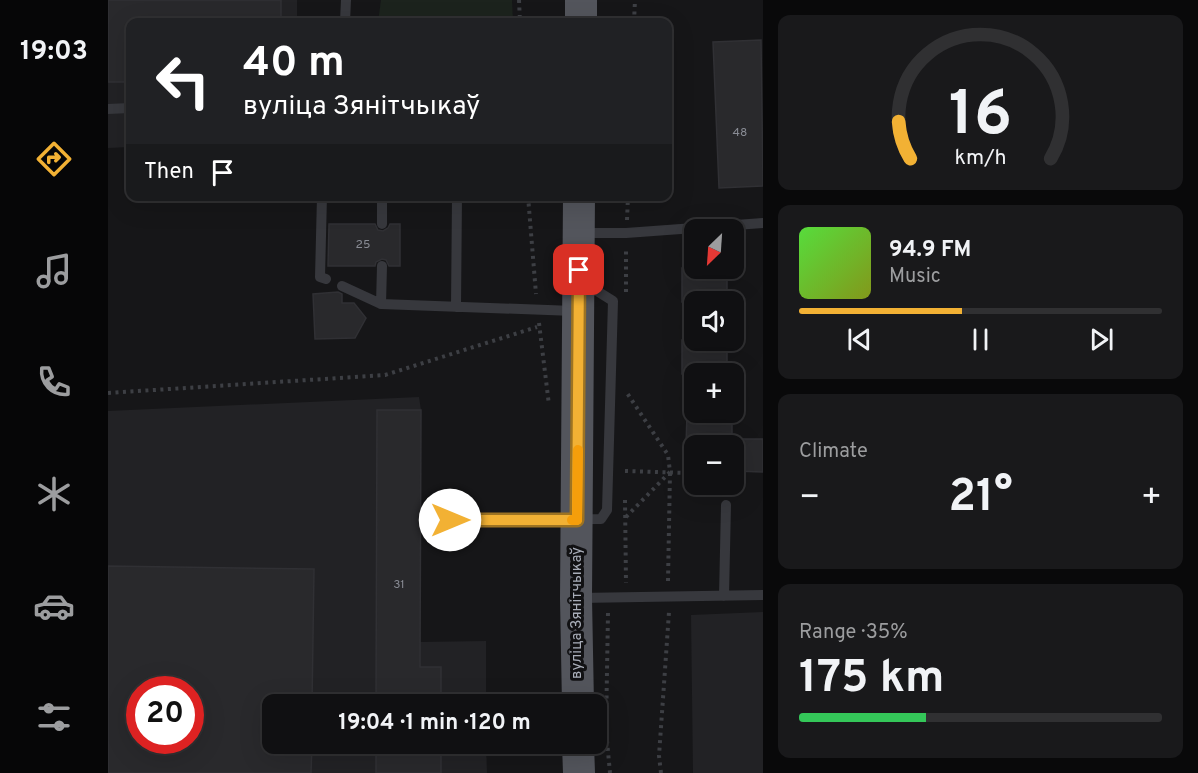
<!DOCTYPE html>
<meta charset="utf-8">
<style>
:root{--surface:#101012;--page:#19191b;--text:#f1f3f6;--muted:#9c9d9f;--line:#303032;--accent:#f2b134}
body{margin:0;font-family:Overpass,sans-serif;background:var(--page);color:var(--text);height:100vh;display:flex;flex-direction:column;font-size:22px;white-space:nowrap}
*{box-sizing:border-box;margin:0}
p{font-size:20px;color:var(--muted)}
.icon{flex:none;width:33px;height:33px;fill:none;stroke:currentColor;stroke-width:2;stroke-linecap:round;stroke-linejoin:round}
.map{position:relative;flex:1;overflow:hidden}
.details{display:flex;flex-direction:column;gap:15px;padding:15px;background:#09090a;width:435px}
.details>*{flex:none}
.guide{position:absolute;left:18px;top:18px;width:546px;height:183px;border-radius:12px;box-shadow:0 6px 24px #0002,0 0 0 2px var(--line);background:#202124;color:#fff;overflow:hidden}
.needle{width:39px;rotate:205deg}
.tools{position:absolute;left:576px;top:219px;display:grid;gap:12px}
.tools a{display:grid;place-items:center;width:60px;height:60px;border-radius:12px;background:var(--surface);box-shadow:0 6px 24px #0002,0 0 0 2px var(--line);font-size:30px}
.speed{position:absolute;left:18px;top:676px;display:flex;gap:12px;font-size:30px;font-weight:700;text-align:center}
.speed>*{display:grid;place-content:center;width:78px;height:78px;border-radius:50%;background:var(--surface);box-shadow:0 6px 24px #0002,0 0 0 2px var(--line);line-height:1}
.speed .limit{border:9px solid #d22;background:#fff;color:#111}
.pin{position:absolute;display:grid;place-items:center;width:51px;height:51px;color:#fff;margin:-26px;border-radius:12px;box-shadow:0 3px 9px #0006}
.me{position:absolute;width:66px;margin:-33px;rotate:90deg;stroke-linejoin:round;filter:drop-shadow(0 0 4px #0008)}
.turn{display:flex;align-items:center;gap:21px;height:126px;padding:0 18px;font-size:27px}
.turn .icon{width:78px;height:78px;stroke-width:2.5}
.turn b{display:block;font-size:42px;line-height:51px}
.then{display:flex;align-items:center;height:57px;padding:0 18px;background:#0003;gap:12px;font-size:22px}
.big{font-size:45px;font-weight:700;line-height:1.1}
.details .widget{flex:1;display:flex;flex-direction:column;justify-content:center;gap:9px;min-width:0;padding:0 21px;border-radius:12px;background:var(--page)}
.details .dial{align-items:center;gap:0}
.dial svg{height:156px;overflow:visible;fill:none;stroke:var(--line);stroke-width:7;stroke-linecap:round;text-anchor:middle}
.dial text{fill:var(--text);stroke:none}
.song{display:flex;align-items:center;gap:18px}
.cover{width:72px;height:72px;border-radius:9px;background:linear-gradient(135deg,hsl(110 70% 55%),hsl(70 70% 35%))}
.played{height:6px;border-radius:3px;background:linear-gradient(90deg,var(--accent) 45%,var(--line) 45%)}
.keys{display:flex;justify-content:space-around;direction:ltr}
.heat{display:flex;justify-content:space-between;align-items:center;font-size:33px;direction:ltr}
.charge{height:9px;border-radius:4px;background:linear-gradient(90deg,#34c759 35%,var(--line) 0)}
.trip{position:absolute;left:154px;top:694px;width:345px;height:60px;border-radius:12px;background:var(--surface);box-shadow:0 6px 24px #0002,0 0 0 2px var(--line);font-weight:700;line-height:60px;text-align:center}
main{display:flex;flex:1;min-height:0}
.menu{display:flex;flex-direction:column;width:108px;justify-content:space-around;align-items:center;background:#060607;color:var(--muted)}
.menu .icon{width:42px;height:42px}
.menu .on{color:var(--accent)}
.menu b{font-size:27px;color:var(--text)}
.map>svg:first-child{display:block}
.built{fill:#222225;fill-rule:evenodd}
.green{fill:#1c231d}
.building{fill:#29292c;stroke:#303034;stroke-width:1.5;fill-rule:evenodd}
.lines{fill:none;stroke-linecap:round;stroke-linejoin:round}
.path{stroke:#3d3f44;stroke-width:4;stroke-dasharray:3 4.5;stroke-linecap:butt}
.lane{stroke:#37383d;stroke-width:10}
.primary{stroke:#53555c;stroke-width:32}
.route-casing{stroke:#9d7322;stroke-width:15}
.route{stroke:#f2b134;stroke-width:10}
.slow{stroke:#f59e0b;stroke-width:10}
.labels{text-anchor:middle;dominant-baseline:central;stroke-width:6;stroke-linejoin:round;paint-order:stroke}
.number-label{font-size:12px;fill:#888b94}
.street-label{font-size:15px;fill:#a8adb8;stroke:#111113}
</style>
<main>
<nav class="menu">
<b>19:03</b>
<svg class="icon on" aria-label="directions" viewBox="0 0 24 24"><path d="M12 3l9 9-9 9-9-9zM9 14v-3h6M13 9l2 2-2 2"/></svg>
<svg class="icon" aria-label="music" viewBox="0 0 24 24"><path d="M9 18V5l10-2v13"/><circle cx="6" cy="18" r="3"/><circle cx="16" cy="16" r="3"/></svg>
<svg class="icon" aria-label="phone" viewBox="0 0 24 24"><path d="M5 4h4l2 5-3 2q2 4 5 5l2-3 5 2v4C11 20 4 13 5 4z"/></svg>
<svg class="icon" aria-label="climate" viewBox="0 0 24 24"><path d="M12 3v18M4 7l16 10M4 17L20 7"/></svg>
<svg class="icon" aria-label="car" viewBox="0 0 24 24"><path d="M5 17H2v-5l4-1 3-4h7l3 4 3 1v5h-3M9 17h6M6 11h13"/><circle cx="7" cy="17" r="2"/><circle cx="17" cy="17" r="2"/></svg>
<svg class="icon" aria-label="filters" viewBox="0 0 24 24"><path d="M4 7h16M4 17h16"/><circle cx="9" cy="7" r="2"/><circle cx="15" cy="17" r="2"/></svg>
</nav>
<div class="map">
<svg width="655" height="773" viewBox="0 0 655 773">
<rect width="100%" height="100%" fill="#161618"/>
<path class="built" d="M0 0H189V22H22V147L0 148Z
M311 397 313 410 312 642 378 641V705H165V744H378L379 773H0V411ZM32 690H82V741H32Z
M655 612V773H585L583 615Z"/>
<path class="green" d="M273 0H404L405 22H270Z"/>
<path class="building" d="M0 0H173V22H22V82H0Z
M653 40 655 186 611 188 605 42Z
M221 224H267L270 230 275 231 280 228 282 224H292V266H281L278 260 274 259 268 262 267 266H220Z
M574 268H619V302H574Z
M230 292 234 294V303H246L258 318 247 338 207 339 205 294Z
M574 340H619V374H574Z
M269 410H313L312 667H333V705H268Z
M579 414 624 415V446H578Z
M626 439H655V472L626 471Z
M0 566 206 569 204 705H165V744H204L203 773H0ZM32 690H82V741H32Z
M268 744H333V773H268Z"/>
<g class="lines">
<path class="path" d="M411 0 412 22
M526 22 527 0
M420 196 428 294
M519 220 520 196
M518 292V248
M431 323 441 405
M0 393 277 375 429 327
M517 471 578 473
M517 500 518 583
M518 517 562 472 560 455 519 393
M560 581 562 472
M500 613 498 730 502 773
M553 773 551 756 561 612"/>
<path class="lane" d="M237 22 238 0
M0 109 22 108
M214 196 212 277 218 279
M274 224V196
M474 233H518L655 223
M234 286 273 304 466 311
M273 304 274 266
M348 307 349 196
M342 520 493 519 499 510 505 301 489 291 474 289
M616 596 618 505
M471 598 655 595"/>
<path class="primary" d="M473 22V0
M470 705 468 598 471 196
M470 744 471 773"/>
</g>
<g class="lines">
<g class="route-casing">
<path id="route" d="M342 520H469L471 270"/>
</g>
<use href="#route" class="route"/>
<path class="slow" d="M464 520H469L470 450"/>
</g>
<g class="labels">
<g class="number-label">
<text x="632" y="133">48</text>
<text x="255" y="245">25</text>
<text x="291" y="585">31</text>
</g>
<g class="street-label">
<text transform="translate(469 613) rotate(-90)">вуліца Зянітчыкаў</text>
</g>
</g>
</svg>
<div class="tools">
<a><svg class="needle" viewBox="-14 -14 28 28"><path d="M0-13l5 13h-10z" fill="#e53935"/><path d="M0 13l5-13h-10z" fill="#9c9d9f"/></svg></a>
<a><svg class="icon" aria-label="sound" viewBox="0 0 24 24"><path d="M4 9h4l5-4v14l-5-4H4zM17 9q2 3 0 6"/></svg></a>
<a>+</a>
<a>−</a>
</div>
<div class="speed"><div class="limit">20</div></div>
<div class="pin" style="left:471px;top:270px;background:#d93025"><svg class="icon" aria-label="arrive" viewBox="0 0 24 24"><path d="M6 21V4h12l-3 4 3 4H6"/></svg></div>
<svg class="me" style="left:342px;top:520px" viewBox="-20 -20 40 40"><circle r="19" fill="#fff"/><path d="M0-13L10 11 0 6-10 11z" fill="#f2b134"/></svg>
<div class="trip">19:04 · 1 min · 120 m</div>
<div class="guide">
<div class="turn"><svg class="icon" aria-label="left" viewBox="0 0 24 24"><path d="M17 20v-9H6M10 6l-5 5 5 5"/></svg><div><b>40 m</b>вуліца Зянітчыкаў</div></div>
<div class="then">Then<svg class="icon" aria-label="arrive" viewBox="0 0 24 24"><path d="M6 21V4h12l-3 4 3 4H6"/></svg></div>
</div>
</div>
<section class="details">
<div class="widget dial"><svg viewBox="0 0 100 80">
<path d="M14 69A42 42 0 1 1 86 69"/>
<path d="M14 69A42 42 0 0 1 8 50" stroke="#f2b134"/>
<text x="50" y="56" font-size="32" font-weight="700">16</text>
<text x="50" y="72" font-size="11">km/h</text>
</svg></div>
<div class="widget">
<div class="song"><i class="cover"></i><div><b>94.9 FM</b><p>Music</p></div></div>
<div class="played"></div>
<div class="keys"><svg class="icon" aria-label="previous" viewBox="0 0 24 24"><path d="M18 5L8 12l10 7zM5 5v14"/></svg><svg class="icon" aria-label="pause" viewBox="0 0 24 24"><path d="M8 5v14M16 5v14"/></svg><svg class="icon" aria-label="next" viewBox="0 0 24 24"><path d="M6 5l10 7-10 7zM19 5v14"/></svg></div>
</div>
<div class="widget"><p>Climate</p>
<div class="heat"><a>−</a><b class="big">21°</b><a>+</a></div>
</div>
<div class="widget"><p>Range · 35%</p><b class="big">175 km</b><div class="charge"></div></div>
</section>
</main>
